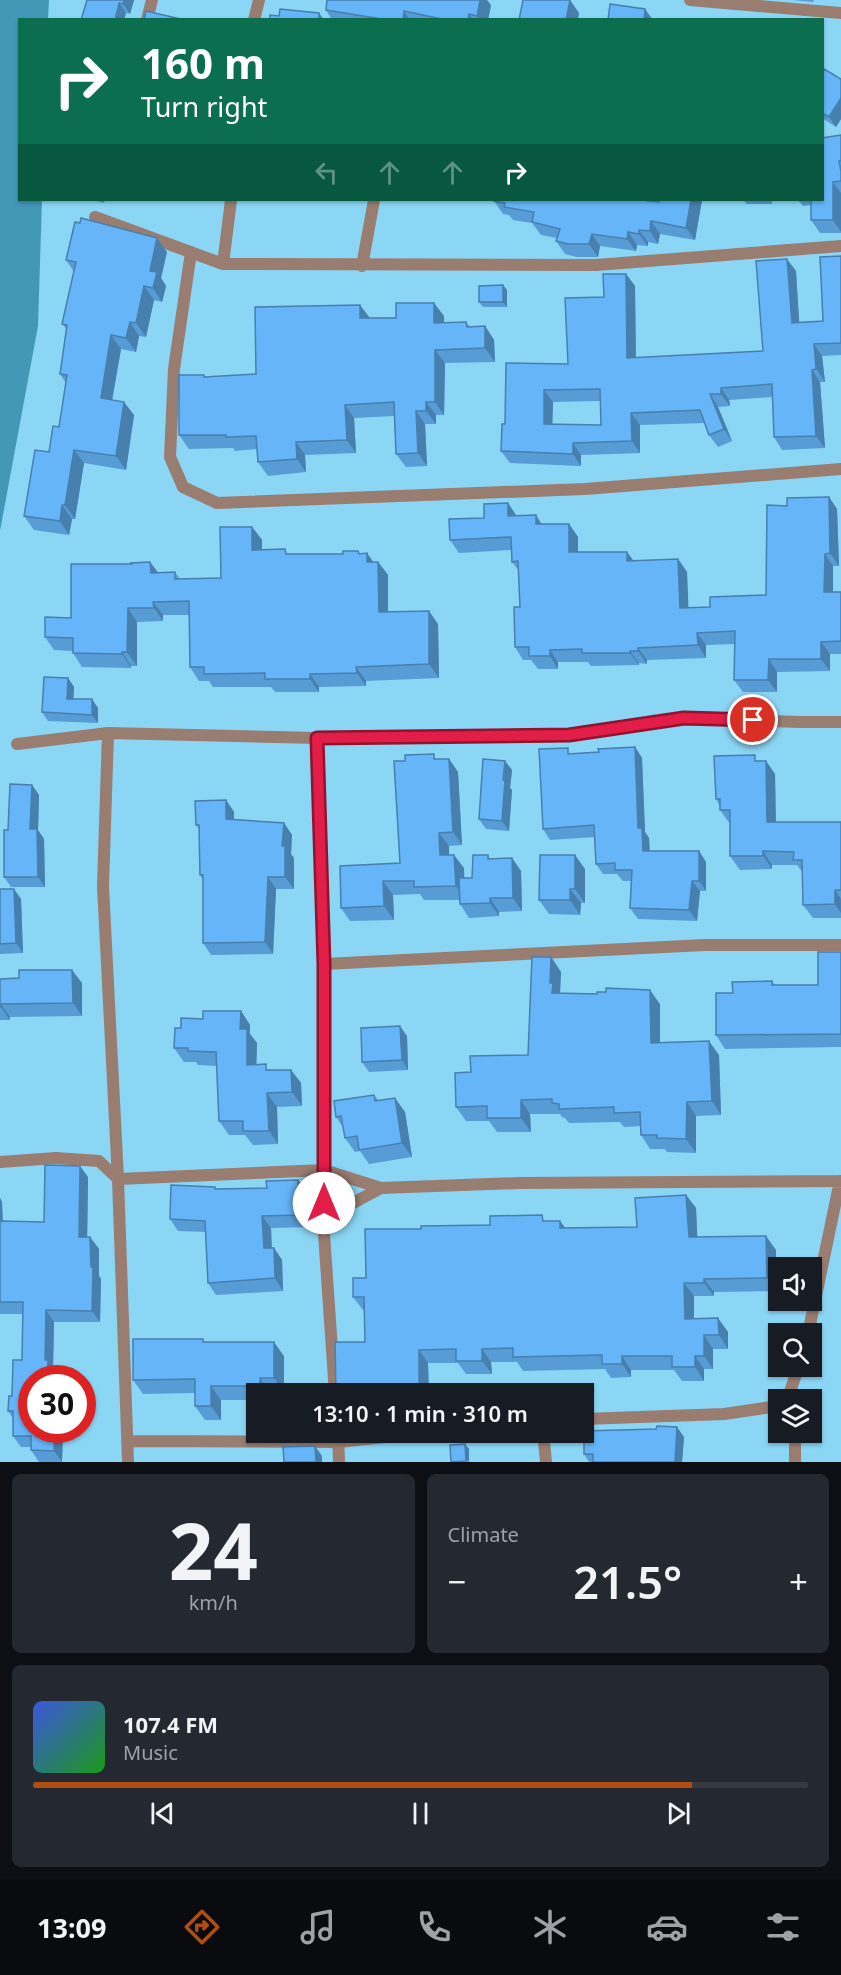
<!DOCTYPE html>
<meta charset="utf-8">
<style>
:root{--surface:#171b24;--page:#242831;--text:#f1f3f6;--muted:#9ea1a6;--line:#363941;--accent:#b04e11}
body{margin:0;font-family:"Noto Sans",sans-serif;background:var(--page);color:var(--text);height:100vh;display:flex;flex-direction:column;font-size:22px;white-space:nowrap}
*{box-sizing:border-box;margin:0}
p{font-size:20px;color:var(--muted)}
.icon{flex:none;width:33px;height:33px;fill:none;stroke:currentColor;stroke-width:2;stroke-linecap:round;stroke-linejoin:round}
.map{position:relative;height:1462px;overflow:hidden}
.side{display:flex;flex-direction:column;gap:12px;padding:12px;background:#0d0f14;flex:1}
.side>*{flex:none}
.hud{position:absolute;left:18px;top:18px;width:806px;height:183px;border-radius:0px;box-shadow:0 2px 4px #0004;background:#0b6e4f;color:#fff;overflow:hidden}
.fabs{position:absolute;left:768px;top:1257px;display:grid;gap:12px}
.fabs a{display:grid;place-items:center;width:54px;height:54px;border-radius:0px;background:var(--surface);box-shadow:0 2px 4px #0004;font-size:30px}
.speed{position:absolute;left:18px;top:1365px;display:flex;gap:12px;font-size:30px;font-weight:700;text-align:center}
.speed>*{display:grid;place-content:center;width:78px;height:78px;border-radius:50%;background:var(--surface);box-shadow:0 2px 4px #0004;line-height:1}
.speed .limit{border:9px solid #d22;background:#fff;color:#111}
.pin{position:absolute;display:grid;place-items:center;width:51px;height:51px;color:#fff;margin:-26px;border:3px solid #fff;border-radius:50%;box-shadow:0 2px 6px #0007}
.me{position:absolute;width:66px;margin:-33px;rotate:0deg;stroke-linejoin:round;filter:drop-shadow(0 0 4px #0008)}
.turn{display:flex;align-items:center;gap:21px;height:126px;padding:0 24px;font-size:27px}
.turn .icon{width:78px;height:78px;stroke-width:2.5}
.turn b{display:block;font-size:42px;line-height:51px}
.lanes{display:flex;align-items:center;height:57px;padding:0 24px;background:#0003;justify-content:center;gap:30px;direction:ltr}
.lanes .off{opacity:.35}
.big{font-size:45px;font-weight:600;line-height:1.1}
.side .card{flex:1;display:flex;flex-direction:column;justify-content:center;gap:9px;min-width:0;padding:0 21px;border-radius:9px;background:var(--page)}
.side .dial{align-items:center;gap:0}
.dial b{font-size:78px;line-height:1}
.song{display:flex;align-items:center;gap:18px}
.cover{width:72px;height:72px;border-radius:9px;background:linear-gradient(135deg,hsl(230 70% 55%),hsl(120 70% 35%))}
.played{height:6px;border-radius:3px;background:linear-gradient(90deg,var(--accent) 85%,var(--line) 85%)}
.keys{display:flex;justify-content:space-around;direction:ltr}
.heat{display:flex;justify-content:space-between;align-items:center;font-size:33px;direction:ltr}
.side .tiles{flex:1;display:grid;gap:12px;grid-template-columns:1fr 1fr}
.card:last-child{grid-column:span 2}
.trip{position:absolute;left:246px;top:1383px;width:348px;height:60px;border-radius:0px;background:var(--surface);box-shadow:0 2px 4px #0004;font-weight:600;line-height:60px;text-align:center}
.tab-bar{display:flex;height:96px;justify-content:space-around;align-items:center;background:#090b0e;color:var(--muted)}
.tab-bar .icon{width:42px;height:42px}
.tab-bar .on{color:var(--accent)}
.tab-bar b{font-size:27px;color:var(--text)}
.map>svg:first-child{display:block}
.water{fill:#4398b8}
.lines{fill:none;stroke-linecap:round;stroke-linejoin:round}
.minor{stroke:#997d71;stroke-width:12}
.wall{fill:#589cd6;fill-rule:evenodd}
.shaded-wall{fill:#477fae}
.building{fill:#66b5f9;stroke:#477fae;stroke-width:1.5;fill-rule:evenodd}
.route-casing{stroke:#92132f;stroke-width:15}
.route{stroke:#e11d48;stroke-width:10}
</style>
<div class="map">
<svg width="841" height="1462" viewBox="0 0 841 1462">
<rect width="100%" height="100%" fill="#8bd6f5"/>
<path class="water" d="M0 0H49L48 19 20 20V200H42L38 326 0 531Z"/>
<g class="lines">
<path class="minor" d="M690 0 841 13
M147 20 152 0
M254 20 259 0
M95 217 223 264 231 200
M191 252 174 369 170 457 183 487 217 503 585 489 841 469
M223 264 596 265 841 246
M362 266 374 200
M317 738 324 964 323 1219 335 1394
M17 744 108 733
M324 964 705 945H841
M0 1162 56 1158 99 1161 118 1179 324 1170 381 1188
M323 1219 381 1188 520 1183 841 1181
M808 1334 840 1181
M787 1400 799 1366
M584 1419 724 1414 778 1406
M338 1432 339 1462
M543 1432 546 1462
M795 1432V1462
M127 1441 338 1442 432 1432
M128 1462 118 1179 103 886 108 733 317 738 569 735 684 718 800 722H841"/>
</g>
<path class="wall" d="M87 0H134L130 14 126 13 124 20H81Z
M793 0H814L813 2Z
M491 5 488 20H332L326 10Z
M822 72 841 79V119L836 127 822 118Z
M841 135V233H820L811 220V205L803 206 798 200H822Z
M92 200H105L104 203Z
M702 200 695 240 660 234 658 244 648 242V246L637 245 636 251 600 246 598 257H577L565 254 556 241 557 238 541 235 532 223 513 220 509 215 503 214 494 201 659 202Z
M743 200H772V204H747Z
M167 252 161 278 166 286 162 302 154 300 146 337 139 336 136 352 121 349 112 400 134 415 126 470 84 463 75 519H72L69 535 34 530 24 516 59 427 66 383 60 374 67 330 62 324 74 272 66 260Z
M841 256V355L822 356 825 382H820L825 448 782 450 774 437 772 397 729 400 730 406 718 407 732 441 718 447 709 435 705 423 640 425V453L581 455V466L510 463 501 451 505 424 568 364 604 297 626 274 635 286 636 358 763 351 796 271 799 322 823 321ZM600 401 601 425H552L553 402Z
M507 290V307H483L479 302Z
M444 316V322H466L470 327 485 326 494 340 495 362 445 363 444 415H436V424H425L427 466 406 467 396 454 394 416 354 418 356 453 305 455 306 472 268 476 258 462 257 449 235 451 233 448 189 449 179 435 205 377 256 374 369 318Z
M829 497 837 509 839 566H833V592H841V654H830V671L777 672V692H743L734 680 735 644 706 645V658L647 660V664L639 663V665L591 666 588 662H558V669H538L531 660H523L515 647 520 607 519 571 512 562 511 550 459 553 450 540 508 503 516 516 542 524H569L578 537V552L634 561 678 559 687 572 688 608 710 607 766 595 787 506Z
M252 527 262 540V550L289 554H343L358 551 360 554 373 562H378L388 575V612L438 624 439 678 366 681V686L319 687V692H275L271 687H213L209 681H199L190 667 189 615H163V621L137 622V666H131V668L82 667 73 653V651L54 650 45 637 71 618 132 564 150 562 157 572H175L180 579 221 578Z
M68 678 74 687 73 699 98 708V723L48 721 42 712Z
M635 747 642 758 645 832 649 838 650 851H699L706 862V891H700L697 921 638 919 630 908 631 881H623L617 874H603L596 864 595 837 550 840 543 829 571 754 599 752Z
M437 759H449L458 772 462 845 449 846V855L464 868V878H472L488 855 490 859 512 858 521 871 522 911 499 912V916L469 918 460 904V900H424L420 894 393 895 394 920 350 921 341 908 400 863Z
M505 761 512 770 510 788 512 790 509 831 486 829 479 819Z
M759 761H766L775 774 776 822H841V918H813L803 905V873L797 865H772V869L740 870 730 856V824L720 810V806L716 799Z
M32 785 39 795 38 830 44 839 45 887H11L4 877 8 830Z
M226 800 234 812V820L284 823 292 835 291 854 294 858V889H276L273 954 211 955 203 943V880L200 875 199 829 196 825Z
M585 869V903H581L580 915 549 914 539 900Z
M0 889 21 899 23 953 0 954Z
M841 952V1047L725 1049 716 1035 733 993 772 981 775 985H818Z
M551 957 561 972 560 993 660 1004V1043L719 1055 721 1115 696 1116V1153L667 1152 665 1149H650L641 1135 640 1126 624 1127 620 1122 569 1123 565 1118 562 1117 560 1114H530L531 1132H497L489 1121H466L456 1107 471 1072 528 1055Z
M0 979 82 983V1016L10 1017V1020H0Z
M241 1011 250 1025V1034L257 1043 256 1065 270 1070H291L301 1083 302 1106 277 1107 278 1144 253 1145 245 1135H229L219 1121 217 1066 198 1065 196 1062H184L174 1048 181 1028 203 1019Z
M407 1036 408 1070 369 1072 362 1062Z
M374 1095 379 1101 405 1112 412 1157 369 1164 360 1151 355 1152 345 1138 343 1127 336 1117Z
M88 1177 87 1237H90L99 1249V1276L101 1279 100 1322H54L53 1369 56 1372 32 1378 63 1430 62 1462H39L31 1450V1447H21L13 1436V1418L8 1411 22 1360 23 1314H0V1198L2 1202 3 1221 44 1222Z
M298 1180 306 1192 308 1227 271 1228 272 1248H274L282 1260 283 1291 216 1295 208 1283 206 1232 178 1231 170 1219 217 1189 267 1188Z
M686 1195 696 1208 697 1237 776 1250V1291L714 1292V1296H694V1318L728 1332V1349H713V1369H704V1381H682L674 1370H631V1377L611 1378 605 1369 523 1371 517 1362H491L492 1374H466L458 1363H428L429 1394 336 1393 365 1342 364 1310H363L353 1297 366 1278 421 1229 546 1221 565 1228 637 1227Z
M206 1342 284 1356V1392L256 1394V1400H221V1420H205L195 1406V1393L143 1394 133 1380Z
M684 1437 682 1462H589L584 1454Z"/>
<path class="shaded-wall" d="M124 0H134L130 14 123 4Z
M480 0H487L491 5 488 20H480L477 16Z
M570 0 579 13 578 20H566Z
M119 3 126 13 124 20H115Z
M645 9 653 20H644Z
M404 11 410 20H403Z
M319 13 324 20H319Z
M469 14 473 20H468Z
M841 98V119L836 127 829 117Z
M833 182 841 193V232L833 220Z
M691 200H702L695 240 686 228Z
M651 221 660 234 658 244 650 231Z
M639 230 648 242V246L639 234Z
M628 232 637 245 636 251 627 239Z
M592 234 600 246 598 257 589 244Z
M157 238 167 252 161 278 166 286 162 302 153 288 150 271Z
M787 259 796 271 800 335 792 323Z
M626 274 635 286 636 370 627 358Z
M503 285 507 290V307L503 302Z
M144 286 154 300 146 337 136 323Z
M434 303 444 316V336L434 323Z
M360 305 370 318H360Z
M130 322 139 336 136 352 126 338Z
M485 326 494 340 495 362 485 348Z
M111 335 121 349 110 412 101 398Z
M814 344 822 356 825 382 816 369Z
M435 350 445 363 444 415 435 402Z
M812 370 820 382 825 448 816 436Z
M721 388 729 400 730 406 721 394Z
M544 390 553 402 552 437 544 424Z
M710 394 718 407 732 441 724 429Z
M124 402 134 415 126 470 116 456Z
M426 402 436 415V424L426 411Z
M345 405 354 418 356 453 347 440Z
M416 411 425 424 427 466 418 453Z
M631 413 640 425V453L632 441Z
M296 442 305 455 306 472 297 459Z
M573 443 581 455V466L573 454Z
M74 450 84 463 75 519 65 505Z
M829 497 837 509 839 566 830 553Z
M508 503 516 515 517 529 508 516Z
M62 505 72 519 69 535 60 521Z
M536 515 544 528 536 524Z
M569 524 578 537V565L569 552Z
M252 527 262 540V563L252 550Z
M627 552 636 564 627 561Z
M367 553 377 567 367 562Z
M825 554 833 566V605L824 592Z
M678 559 687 572 689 621 680 608Z
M150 562 160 575 151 573Z
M378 562 388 575V625L379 612Z
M153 602 163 615V621L154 608Z
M128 608 137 622V666L127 652Z
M429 611 438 624 439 678 429 664Z
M697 633 706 645V658L698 645Z
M821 642 830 654V671L821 659Z
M638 648 647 660V664L638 651Z
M550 650 558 662V669L550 656Z
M630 651 639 663V665L630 653Z
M122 652 131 666V668L122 654Z
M769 659 777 672V692L768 680Z
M356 667 366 681V686L357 673Z
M310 674 319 687V692L310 679Z
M68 678 74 687 73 707 67 699Z
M92 699 98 708V723L92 715Z
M635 747 642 758 645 832 649 838 650 862 643 851 638 828Z
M449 759 458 772 462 845 453 832Z
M505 761 512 770 510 788 512 790 509 831 502 821Z
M766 761 775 774 776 836 767 822Z
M32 785 39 795 38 830 44 839 45 887 38 877 30 829Z
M226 800 234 812V831L226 819Z
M284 823 292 835 291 854 294 858V889L285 877 282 846Z
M439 833 449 846V868L440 855Z
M699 851 706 862V891L699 881Z
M763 851 772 865V869L763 856Z
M454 855 464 868 465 900 456 886Z
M575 855 585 869V903L575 889Z
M512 858 521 871 522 911 513 898Z
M268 877 276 889 273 954 265 942Z
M383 881 393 895 394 920 384 906Z
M692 881 700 891 697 921 689 910Z
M14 889 21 899 23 953 16 943Z
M570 889 581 903 580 915 570 900Z
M835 890 841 899V913L835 904Z
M490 898 499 912V916L490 903Z
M551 957 561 972 560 993H552L550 983Z
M72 970 82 983V1016L73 1003Z
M650 990 660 1004V1057L651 1043Z
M1 1004 10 1017V1020L1 1007Z
M241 1011 250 1025V1034L257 1043 256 1079 247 1065 240 1029Z
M400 1026 407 1036 408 1070 402 1060Z
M709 1041 719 1055 721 1115 712 1101Z
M291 1070 301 1083 302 1106 292 1092Z
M267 1093 277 1107 278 1144 269 1131Z
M395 1098 405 1112 412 1157 402 1143Z
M521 1100 530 1114 531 1132 521 1118Z
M687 1102 696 1116V1153L686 1139Z
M80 1166 88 1177 87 1249 79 1237Z
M298 1180 306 1192 308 1227 299 1215Z
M686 1195 696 1208 698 1251 689 1237Z
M0 1198 2 1202 3 1233 0 1229Z
M262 1216 271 1228 272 1260 264 1248Z
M560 1221 570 1234 560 1228Z
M766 1236 776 1250V1291L767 1278Z
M90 1237 99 1249V1276L101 1279 100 1322 92 1311Z
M274 1248 282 1260 283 1291 275 1278Z
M704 1279 714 1292V1296L704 1283Z
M684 1283 694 1296V1332L685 1319Z
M46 1310 54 1322 53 1369 56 1372V1378H47L45 1360Z
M718 1318 728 1332V1349L719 1335Z
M704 1335 713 1349V1369L704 1356Z
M274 1342 284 1356V1392L274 1378Z
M482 1349 491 1362 492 1374 482 1361Z
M419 1350 428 1363 429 1394H425L419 1385Z
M622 1356 631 1370V1377L622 1364Z
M695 1356 704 1369V1381L695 1367Z
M260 1378 269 1392V1394H265L260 1386Z
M211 1386 221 1400V1420L211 1406Z
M365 1386 371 1394H366Z
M677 1427 684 1437 682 1462H675Z
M55 1430H63L62 1462 54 1451Z
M465 1444 469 1449V1462L466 1461Z
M315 1446 322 1456V1462H316Z"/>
<path class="building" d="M87 0H124L123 4 119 3 115 20H81Z
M327 0H480L477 16 469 14 468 20H446L404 11 403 20H388L326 10Z
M523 0H570L566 20H519Z
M610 4 645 9 644 20H608Z
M280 9 319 13V20H270V15L279 16Z
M146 11 185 20H144Z
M824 69 841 79V98L829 117 822 113V72Z
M841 135V161H839L841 171V181L833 182V220H811V200H822V138Z
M494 200H641L659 202 660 200H691L686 228 651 221 650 231 639 230V234L628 232 627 239 592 234 589 244H568L556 241 560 229 532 222 534 212 504 207 505 203 494 201Z
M81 218 157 238 150 271 157 272 153 288 144 286 136 323 130 322 126 338 111 335 101 398 124 402 116 456 74 450 65 505H62L60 521 24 516 35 450 49 452 53 426 59 427 67 375 60 374 67 325 62 324 76 262 66 260 75 222 80 223Z
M841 256V343L814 344 816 369 812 370 816 436 774 437 772 384 721 388V394H710L724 429 709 435 700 410 631 413 632 441 573 443V454L501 451 502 424H505L506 363 568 364 565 298 604 297 603 274H626L627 358 763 351 756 261 787 259 792 323 823 321 820 257ZM600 389 601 425 544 424V390Z
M503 285V302H479V286Z
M396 303H434V323L466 322 467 327 485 326V348L435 350V402H426V411H416L418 453 396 454 394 402 345 405 347 440 296 442 297 459 258 462 256 436 226 437V435H179V375H204V377L256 374 255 307 360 305V318H396Z
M829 497 830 553 825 554 824 592H841V641L821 642V659H769L768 680H734L735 631 697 633 698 645 638 648V651H630V653H582V649L550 650V656H529V647H515L514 607H520L518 561 512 562 511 537 450 540 449 519 484 518V504L508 503V516L536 515V524H569V552H627V561L678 559 680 608 710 607V597L766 595 767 505 787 506V498Z
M220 527H252V550L285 549 286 554H343V551H358L359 554 367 553V562H378L379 612 429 611V664L356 667 357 673 310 674V679H265V673L204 674V667H190L189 601 153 602 154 608H128L127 652H122V654L73 653V638L45 637V617L71 618V564H132L131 563 150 562 151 573 175 572V579L221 578Z
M44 677 68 678 67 699H92V715L42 712Z
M635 747 638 828H642L643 851H699V881H692L689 910 630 908 632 870H615V863L596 864 594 825 543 829 539 749 568 748V754L599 752 598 749Z
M434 754V759H449L453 832 439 833 440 855H454L456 886 414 887V881H383L384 906 341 908 340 866 400 863 394 761H405V755Z
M755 755V761H766L767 822H841V890H835V904L803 905 802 860H793L794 852 763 851V856H730V810H720V799H716L714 756Z
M483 759 505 761 503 780H505L502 821 479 819Z
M10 784 32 785 30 829H37L38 877H4V830H8Z
M226 800V819L284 823 282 846H285V877H268L265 942 203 943V875H200L199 825H196L195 801Z
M473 855H488V859L512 858 513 898H490V903L460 904 459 878H472Z
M540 855H575V889H570V900H539Z
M0 889H14L16 943 0 944Z
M818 952H841V1034L716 1035V993H733L732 982 772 981V985H818Z
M532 957H551L550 983H553L552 993 597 994V992H606V988L650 990 651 1043 709 1041 712 1101 687 1102 686 1139 657 1138V1135H641L640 1112 614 1113V1107L559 1109V1104L552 1103V1099L521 1100V1118H487V1106L456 1107 455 1073 471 1072 470 1056 528 1055Z
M19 970H72L73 1003 1 1004V1007H0V979L19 978Z
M203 1011H241L240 1029H247V1065L266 1064V1070H291L292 1092 267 1093 269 1131H243V1121H219L216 1052 188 1051V1048H174L175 1028H181V1018L203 1019Z
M400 1026 402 1060 362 1062 361 1028Z
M374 1095 375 1101 395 1098 402 1143 359 1150 357 1136 345 1138 341 1116 336 1117 334 1101Z
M45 1165 80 1166 79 1237H90L91 1267H93L92 1311 46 1310 45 1360H48L47 1378H32V1430H55L54 1451 31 1450V1436H13V1411H8L9 1396H12L13 1360H22L23 1302H0V1221L44 1222Z
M298 1180 299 1215 262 1216 264 1248H274L275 1278 208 1283 205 1221 170 1219 171 1185 215 1187V1189L267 1188 266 1181Z
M686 1195 689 1237 766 1236 767 1278 704 1279V1283H684L685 1319 718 1318 719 1335H704V1356H695V1367H672V1356H622V1364H602V1355L513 1357V1348L482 1349V1361H456V1349L419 1350V1385L365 1386V1392L336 1393 335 1342H365L364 1297H353V1278H366L365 1229H421V1226L490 1225V1216L542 1215 543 1221H560V1228L637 1227 635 1198Z
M133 1339H203V1342H274V1378H260V1386H211V1406H195V1379L133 1380Z
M657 1426 677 1427 675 1462H593V1454H584V1431L656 1429Z
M465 1444 466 1461 451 1462 450 1445Z
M315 1446 316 1462H284L283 1447Z"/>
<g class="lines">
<g class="route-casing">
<path id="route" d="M324 1203V964L317 738 569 735 684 718 753 720"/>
</g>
<use href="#route" class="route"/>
</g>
</svg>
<div class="fabs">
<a><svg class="icon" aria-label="sound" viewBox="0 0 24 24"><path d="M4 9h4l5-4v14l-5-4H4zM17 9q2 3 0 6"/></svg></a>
<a><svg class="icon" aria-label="search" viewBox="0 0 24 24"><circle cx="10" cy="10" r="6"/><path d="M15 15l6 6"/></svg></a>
<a><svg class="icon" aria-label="layers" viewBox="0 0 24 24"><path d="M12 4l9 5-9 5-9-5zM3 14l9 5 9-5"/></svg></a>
</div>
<div class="speed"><div class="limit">30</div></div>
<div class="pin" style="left:753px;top:720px;background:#d93025"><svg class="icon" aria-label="arrive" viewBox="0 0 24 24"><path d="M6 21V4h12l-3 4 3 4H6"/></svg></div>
<svg class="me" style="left:324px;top:1203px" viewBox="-20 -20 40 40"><circle r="19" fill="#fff"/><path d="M0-13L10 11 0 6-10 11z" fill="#e11d48"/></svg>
<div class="trip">13:10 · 1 min · 310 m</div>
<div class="hud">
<div class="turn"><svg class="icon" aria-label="right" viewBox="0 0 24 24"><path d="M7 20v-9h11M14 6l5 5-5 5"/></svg><div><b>160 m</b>Turn right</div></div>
<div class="lanes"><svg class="icon off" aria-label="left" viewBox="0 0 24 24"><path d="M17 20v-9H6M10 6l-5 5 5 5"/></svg><svg class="icon off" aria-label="ahead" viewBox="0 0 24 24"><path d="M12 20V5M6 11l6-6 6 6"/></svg><svg class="icon off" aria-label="ahead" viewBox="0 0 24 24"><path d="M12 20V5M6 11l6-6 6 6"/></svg><svg class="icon" aria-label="right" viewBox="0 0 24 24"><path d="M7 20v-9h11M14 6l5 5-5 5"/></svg></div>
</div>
</div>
<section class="side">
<div class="tiles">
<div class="card dial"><b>24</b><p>km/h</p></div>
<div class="card"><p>Climate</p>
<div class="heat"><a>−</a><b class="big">21.5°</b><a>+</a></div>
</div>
<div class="card">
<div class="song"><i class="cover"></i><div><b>107.4 FM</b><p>Music</p></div></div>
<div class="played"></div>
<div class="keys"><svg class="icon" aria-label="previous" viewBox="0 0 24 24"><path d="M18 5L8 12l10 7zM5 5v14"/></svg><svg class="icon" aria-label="pause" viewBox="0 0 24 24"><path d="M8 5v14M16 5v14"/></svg><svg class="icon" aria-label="next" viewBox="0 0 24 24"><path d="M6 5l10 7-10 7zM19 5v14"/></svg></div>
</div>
</div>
</section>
<nav class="tab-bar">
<b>13:09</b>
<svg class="icon on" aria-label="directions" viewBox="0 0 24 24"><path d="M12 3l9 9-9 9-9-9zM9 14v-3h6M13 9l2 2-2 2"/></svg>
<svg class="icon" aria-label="music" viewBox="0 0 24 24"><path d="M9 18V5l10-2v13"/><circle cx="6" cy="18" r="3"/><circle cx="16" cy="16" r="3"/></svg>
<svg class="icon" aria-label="phone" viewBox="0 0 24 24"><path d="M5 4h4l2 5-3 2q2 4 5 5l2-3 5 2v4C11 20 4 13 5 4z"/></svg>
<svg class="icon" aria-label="climate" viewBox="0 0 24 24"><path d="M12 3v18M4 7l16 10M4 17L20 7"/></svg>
<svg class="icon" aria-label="car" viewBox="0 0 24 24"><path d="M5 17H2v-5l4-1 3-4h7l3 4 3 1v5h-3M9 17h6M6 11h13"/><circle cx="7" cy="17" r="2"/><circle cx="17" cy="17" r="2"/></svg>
<svg class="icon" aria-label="filters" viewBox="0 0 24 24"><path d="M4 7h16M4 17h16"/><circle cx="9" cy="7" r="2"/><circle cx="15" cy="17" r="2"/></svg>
</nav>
